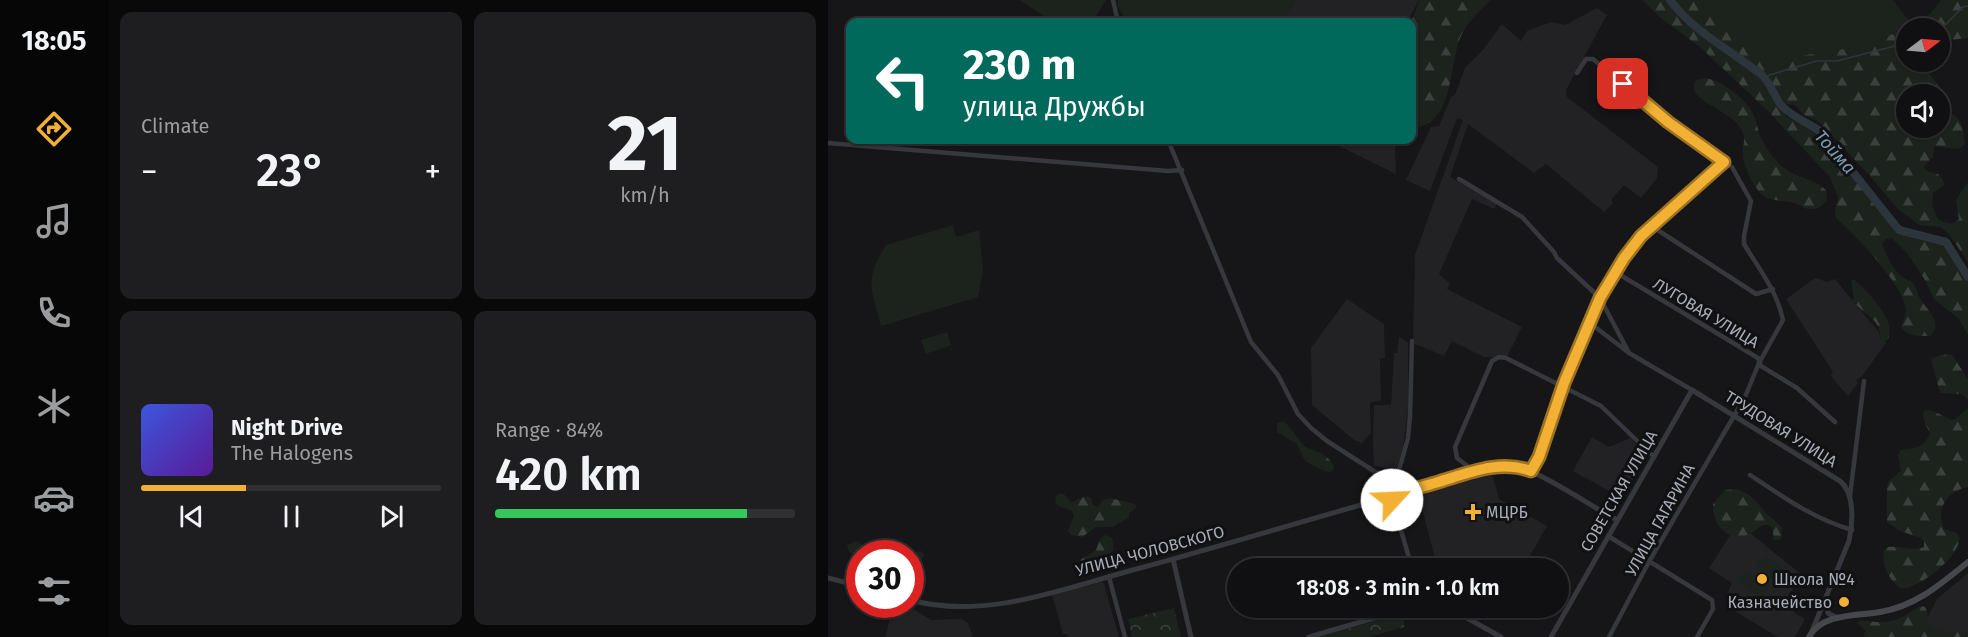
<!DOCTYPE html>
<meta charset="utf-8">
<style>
:root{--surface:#101012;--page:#1e1e20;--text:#f1f3f6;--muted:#9c9d9f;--line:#303032;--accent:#f2b134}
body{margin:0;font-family:"Fira Sans",sans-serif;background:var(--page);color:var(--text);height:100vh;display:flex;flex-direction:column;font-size:22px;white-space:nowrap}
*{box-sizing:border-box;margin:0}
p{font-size:20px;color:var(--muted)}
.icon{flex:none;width:33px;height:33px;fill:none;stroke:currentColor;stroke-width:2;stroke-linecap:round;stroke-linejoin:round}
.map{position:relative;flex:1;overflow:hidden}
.side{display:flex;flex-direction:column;gap:12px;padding:12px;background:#09090a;width:720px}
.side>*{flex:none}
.top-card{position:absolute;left:18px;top:18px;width:570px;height:126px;border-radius:12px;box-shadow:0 2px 4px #0004,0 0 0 2px var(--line);background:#00695c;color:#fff;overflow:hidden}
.needle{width:39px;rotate:74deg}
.tools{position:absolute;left:1068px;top:18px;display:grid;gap:12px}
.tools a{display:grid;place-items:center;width:54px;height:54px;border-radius:50%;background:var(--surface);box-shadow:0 2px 4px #0004,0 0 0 2px var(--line);font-size:30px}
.speed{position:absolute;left:18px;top:540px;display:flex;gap:12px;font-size:30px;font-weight:700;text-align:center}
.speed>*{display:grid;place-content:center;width:78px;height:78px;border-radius:50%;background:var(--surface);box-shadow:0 2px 4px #0004,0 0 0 2px var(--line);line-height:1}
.speed .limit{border:9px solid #d22;background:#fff;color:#111}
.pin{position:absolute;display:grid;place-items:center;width:51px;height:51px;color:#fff;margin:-26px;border-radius:12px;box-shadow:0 3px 9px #0006}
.me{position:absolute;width:66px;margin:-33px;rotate:65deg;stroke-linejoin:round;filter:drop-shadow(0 0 4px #0008)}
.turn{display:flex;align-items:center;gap:21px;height:126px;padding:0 18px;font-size:27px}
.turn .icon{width:78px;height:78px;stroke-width:2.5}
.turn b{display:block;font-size:42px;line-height:51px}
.big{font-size:45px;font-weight:600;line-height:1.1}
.side .widget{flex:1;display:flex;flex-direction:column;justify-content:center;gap:9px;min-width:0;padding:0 21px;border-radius:12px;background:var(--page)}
.side .dial{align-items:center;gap:0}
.dial b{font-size:78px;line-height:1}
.song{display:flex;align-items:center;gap:18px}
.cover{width:72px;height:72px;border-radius:9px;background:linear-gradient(135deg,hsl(230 70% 55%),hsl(270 70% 35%))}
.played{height:6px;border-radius:3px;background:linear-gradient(90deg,var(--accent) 35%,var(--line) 35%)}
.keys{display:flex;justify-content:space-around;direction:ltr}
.heat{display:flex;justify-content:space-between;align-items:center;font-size:33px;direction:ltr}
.charge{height:9px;border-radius:4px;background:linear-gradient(90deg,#34c759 84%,var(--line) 0)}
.side .tiles{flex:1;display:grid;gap:12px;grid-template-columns:repeat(2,1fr)}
.trip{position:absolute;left:399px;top:558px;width:342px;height:60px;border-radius:30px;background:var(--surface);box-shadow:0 2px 4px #0004,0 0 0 2px var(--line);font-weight:600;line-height:60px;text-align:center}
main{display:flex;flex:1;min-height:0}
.tab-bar{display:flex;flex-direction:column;width:108px;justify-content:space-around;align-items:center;background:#060607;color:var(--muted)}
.tab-bar .icon{width:42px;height:42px}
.tab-bar .on{color:var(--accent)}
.tab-bar b{font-size:27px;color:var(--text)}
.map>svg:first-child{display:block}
.built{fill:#222225}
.forest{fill:url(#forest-firs);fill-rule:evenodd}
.park{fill:url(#park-crowns)}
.garden{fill:#1c231d}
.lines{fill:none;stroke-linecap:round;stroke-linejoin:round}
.stream{stroke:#2c353c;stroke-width:1.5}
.river{stroke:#2c353c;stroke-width:8}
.minor{stroke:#37383d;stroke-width:4.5}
.tertiary{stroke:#37383d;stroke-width:5}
.secondary{stroke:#45474d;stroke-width:6}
.route-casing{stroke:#9d7322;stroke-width:15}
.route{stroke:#f2b134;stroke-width:10}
.poi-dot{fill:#f2b134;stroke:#111113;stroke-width:2}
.labels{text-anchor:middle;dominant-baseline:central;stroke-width:6;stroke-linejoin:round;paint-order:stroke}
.street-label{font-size:16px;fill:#a8adb8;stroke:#111113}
.poi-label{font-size:16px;fill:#a8adb8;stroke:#111113;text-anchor:start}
.water-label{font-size:18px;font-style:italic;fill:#7f9bb3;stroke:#111113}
</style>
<main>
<nav class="tab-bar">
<b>18:05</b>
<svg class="icon on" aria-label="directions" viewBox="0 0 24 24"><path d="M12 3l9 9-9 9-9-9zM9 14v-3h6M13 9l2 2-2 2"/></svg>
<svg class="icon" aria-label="music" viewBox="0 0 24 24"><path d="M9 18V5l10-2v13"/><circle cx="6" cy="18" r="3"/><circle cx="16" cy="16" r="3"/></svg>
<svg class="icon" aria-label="phone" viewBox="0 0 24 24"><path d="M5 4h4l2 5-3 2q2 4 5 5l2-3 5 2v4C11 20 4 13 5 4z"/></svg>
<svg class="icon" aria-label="climate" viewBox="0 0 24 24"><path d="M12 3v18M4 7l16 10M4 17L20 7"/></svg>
<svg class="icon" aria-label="car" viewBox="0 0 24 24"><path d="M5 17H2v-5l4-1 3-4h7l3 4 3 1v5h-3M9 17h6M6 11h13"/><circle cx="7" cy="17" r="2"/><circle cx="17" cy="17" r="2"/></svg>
<svg class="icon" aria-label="filters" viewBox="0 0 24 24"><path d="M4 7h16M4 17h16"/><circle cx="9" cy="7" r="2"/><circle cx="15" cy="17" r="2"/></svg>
</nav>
<section class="side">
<div class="tiles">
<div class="widget"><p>Climate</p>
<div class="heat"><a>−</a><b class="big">23°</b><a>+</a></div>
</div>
<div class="widget dial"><b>21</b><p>km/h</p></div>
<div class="widget">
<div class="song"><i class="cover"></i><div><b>Night Drive</b><p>The Halogens</p></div></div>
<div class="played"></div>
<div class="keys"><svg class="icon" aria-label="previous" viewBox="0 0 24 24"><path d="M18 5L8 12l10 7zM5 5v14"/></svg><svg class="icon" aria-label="pause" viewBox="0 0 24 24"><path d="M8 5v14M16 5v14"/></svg><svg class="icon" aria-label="next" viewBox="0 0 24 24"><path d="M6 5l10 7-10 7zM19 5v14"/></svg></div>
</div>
<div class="widget"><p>Range · 84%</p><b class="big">420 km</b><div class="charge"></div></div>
</div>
</section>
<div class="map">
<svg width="1140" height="637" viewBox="0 0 1140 637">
<defs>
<pattern id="forest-firs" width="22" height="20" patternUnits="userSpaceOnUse" patternTransform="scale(1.5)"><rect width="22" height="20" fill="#1c231d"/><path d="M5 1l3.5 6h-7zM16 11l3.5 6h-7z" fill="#3a403c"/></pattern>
<pattern id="park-crowns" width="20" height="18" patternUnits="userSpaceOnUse" patternTransform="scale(1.5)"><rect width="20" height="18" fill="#1c231d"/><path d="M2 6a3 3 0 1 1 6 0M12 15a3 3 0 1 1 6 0" fill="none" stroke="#3a403c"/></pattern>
</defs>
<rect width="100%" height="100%" fill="#161618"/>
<path class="built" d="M468 0H591L579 22H454Z
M769 8 779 15 738 90 739 97 830 167 829 178 813 198 796 185 783 200 785 203 776 212 718 164 706 173 640 124 622 177 669 204 666 209 644 199 611 274 622 284 619 289 694 327 679 357H656L624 341 616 356 585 343 587 255 635 120 629 118 602 191 578 180 603 127 611 126 623 97 627 95 637 68 654 51 674 24 693 41 699 31 723 22 737 25Z
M499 140H567L568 174Z
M987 278 992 279 998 282 1007 279 1024 300 1028 297 1029 300 1026 303 1051 332 1052 337 1058 343 1034 376 1028 381 1030 383 1020 396 1005 379 1003 374 1005 372 958 299Z
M519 299 556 324 557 358 552 359 553 401 542 402 543 433 534 443 526 440 484 405 483 348Z
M571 337 580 342V409L575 447 569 470 546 466 545 441 546 405H563L566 353H569Z
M764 437 781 447 802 438 819 455 794 498 745 471Z
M661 472 665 477 671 499 719 526 695 568H626L607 558 590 493Z
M910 523 974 575 958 599 968 614 977 619 967 637H950L900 607 905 597 899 594 904 583 881 568Z
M1140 573V637H1100L1096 624 1109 599Z
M274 582 276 584 291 637H240L239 634H235L224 595Z
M65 604 82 607 103 620 134 619 140 623 145 637H55L58 635Z"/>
<path class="forest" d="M592 0H662C654 10 641 20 635 32 619 61 629 124 585 128L583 22Z
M814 0H837L932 76 949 104 959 117 993 132 1018 158 1064 218 1092 240 1108 241 1117 247 1140 281V335L1131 319 1106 299 1097 280 1079 253 1064 238 1058 239 1054 243C1057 254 1064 268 1073 276 1076 279 1081 280 1085 283 1089 288 1089 295 1093 300 1100 311 1116 323 1102 336 1091 336 1079 337 1073 327 1075 322 1078 315 1078 309 1074 283 1027 235 1008 218L1007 212 1010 197 1002 177 940 111 872 47 833 18Z
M848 0H876L1085 26 1103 13 1113 0H1140V38L1112 41V28H1078V62H1093L1117 95 1124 114 1129 117 1134 125 1137 144 1131 149 1106 146 1105 157 1096 166 1098 171 1110 174 1115 180 1116 185 1105 193 1104 205 1110 219C1117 223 1124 226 1131 219L1128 200 1140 182V262L1121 234 1113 227 1091 225 1070 209 1042 176 990 121 976 115 967 105 959 104 946 89 941 75 877 29 849 5ZM1078 94H1112V128H1078Z
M878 78C895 82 918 98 925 114 929 122 930 132 934 140 938 148 945 157 950 163 965 178 984 177 998 190L999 199C996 205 991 209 984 209 978 210 973 205 967 203 957 200 945 202 936 196 929 191 924 181 920 173 918 168 915 161 915 155 913 144 920 142 913 129 903 109 855 100 868 80Z
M1026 280C1036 286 1056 311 1060 322 1062 327 1061 332 1061 337L1056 343H1053C1054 320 1040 317 1027 304L1023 281Z
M1119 354 1124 355 1140 379V400L1134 394 1112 393 1104 363V358Z
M1140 408V487C1119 491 1107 509 1116 529 1120 531 1127 532 1130 534 1140 550 1090 592 1072 588 1061 580 1053 564 1056 551L1059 547C1071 545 1085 552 1096 547V542L1093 538 1072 531 1059 522V486L1061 481 1073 471 1070 455 1073 450C1087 449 1097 447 1102 433 1085 400 1103 409 1123 420L1128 419Z
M456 421 477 447 493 453 501 459 506 466 505 471 501 472 492 469 477 461 469 444 449 432V423Z
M908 489C922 493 927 500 936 511 942 518 950 521 954 529L953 539 945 540C945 534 947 526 938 525 932 525 927 532 921 534 900 544 884 524 885 504L897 490Z
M230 494H236L243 503C251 500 255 494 263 498L265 505 270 507 275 500 282 498 307 504 308 508 301 513V517L285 527H268L254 537 243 535 240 531 246 516 244 511 229 505 227 498Z
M277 535 284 538C290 560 270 571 251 564L252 560 268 550 272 539Z
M29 541C48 556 54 549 76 544L81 546 84 553 93 551 96 555 89 568 83 569 82 554H32L31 560 21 551 19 545Z
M1092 606 1097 607C1101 613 1099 620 1104 627L1119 631 1140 632V637H1036L1037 630 1030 623 1031 621C1040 620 1048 623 1056 622 1069 622 1081 613 1092 606Z"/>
<path class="park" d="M346 608 353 637H304L300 619Z
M577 613 576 627 541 637H490Z"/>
<path class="garden" d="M191 0H278L264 22H226Z
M290 0H468L454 22H299L290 7Z
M874 0H1065L1085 26 1035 46 947 60 886 14Z
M125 225 128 237 151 230 155 271 150 297 53 326C43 288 36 280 58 245Z
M119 332 123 345 98 354 93 340Z
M937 555 962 575 953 586 929 566Z
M917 571 942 585 935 598 910 583Z"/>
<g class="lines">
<path class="stream" d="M1107 28 1117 25 1135 7 1140 6
M939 80 941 75 989 61H1009L1078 43"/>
<path class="river" d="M842 0C867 33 903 50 935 76 942 82 947 99 955 107 966 118 981 123 993 132L1071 230 1118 242 1140 277"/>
<path class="minor" d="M285 0 290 22
M749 73 758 59H765L840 122 904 167 923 201 916 236V244C931 269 949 291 955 320L931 363 917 397 822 560 781 637
M340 140 423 342 450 375 470 414 483 428 499 441 563 482
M0 143 340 171 354 170
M631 179 694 217 726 252 729 258 772 298 801 353
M825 227 928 294 945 289
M789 273 930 358 933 366 969 388 1007 422
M762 323 801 353 864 390
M703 471 711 457 736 383 772 298 797 258 813 236 896 162
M647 472 629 458 627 447 664 361 671 357 678 358 773 406 826 457
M922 475C955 497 986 519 1024 530
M568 481 580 438 582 416 584 341
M565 495 566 506 584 568
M1022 496 1036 381
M780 536 884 600 885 609 869 637
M281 577 297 637"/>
<path class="tertiary" d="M560 488a7 7 0 1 1 14 0a7 7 0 1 1-14 0Z
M575 489H584C612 483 655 464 683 466 707 467 764 507 789 520
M345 559 363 637
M0 578 32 586
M82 600C155 620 232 590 301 571 385 549 467 523 551 500L562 493
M999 601 1000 613 1009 618
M621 608 673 637
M481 637 581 608
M723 637 864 390 1012 481C1027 493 1025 523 1021 541L984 631"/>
<path class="secondary" d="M981 637C994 613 1029 616 1052 612 1088 606 1113 584 1140 562"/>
</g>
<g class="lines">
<g class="route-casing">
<path id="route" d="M564 500 565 495 571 494 575 489C586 490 596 486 607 483 638 474 671 459 703 471L711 457 736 383 772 298 796 258 813 236 896 162 840 122 795 84"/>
</g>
<use href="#route" class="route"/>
</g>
<g class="poi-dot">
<path d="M642 503h6v6h6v6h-6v6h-6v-6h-6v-6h6z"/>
<circle cx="934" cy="579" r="6"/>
<circle cx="1016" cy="602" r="6"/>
</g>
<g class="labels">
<g class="street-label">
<text transform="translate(878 313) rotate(31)">ЛУГОВАЯ УЛИЦА</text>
<text transform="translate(953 429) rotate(32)">ТРУДОВАЯ УЛИЦА</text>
<text transform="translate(791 491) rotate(-60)">СОВЕТСКАЯ УЛИЦА</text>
<text transform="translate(832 520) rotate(-61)">УЛИЦА ГАГАРИНА</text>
<text transform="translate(322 551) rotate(-15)">УЛИЦА ЧОЛОВСКОГО</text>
</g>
<g class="poi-label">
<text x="658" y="512">МЦРБ</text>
<text x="946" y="579">Школа №4</text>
<text x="1004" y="602" text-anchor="end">Казначейство</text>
</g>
<g class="water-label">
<text transform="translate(1007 152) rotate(48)">Тойма</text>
</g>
</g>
</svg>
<div class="tools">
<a><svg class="needle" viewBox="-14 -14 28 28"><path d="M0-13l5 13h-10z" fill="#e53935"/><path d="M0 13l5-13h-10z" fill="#9c9d9f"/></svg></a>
<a><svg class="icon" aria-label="sound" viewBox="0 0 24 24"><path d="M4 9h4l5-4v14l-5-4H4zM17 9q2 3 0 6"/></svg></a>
</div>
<div class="speed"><div class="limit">30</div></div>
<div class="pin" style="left:795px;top:84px;background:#d93025"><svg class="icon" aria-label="arrive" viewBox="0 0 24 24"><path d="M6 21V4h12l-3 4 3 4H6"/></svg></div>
<svg class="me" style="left:564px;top:500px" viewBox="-20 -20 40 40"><circle r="19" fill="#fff"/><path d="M0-13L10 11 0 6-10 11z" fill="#f2b134"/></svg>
<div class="trip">18:08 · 3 min · 1.0 km</div>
<div class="top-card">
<div class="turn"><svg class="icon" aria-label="left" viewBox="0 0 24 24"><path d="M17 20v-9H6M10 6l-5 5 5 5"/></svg><div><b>230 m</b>улица Дружбы</div></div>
</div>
</div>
</main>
